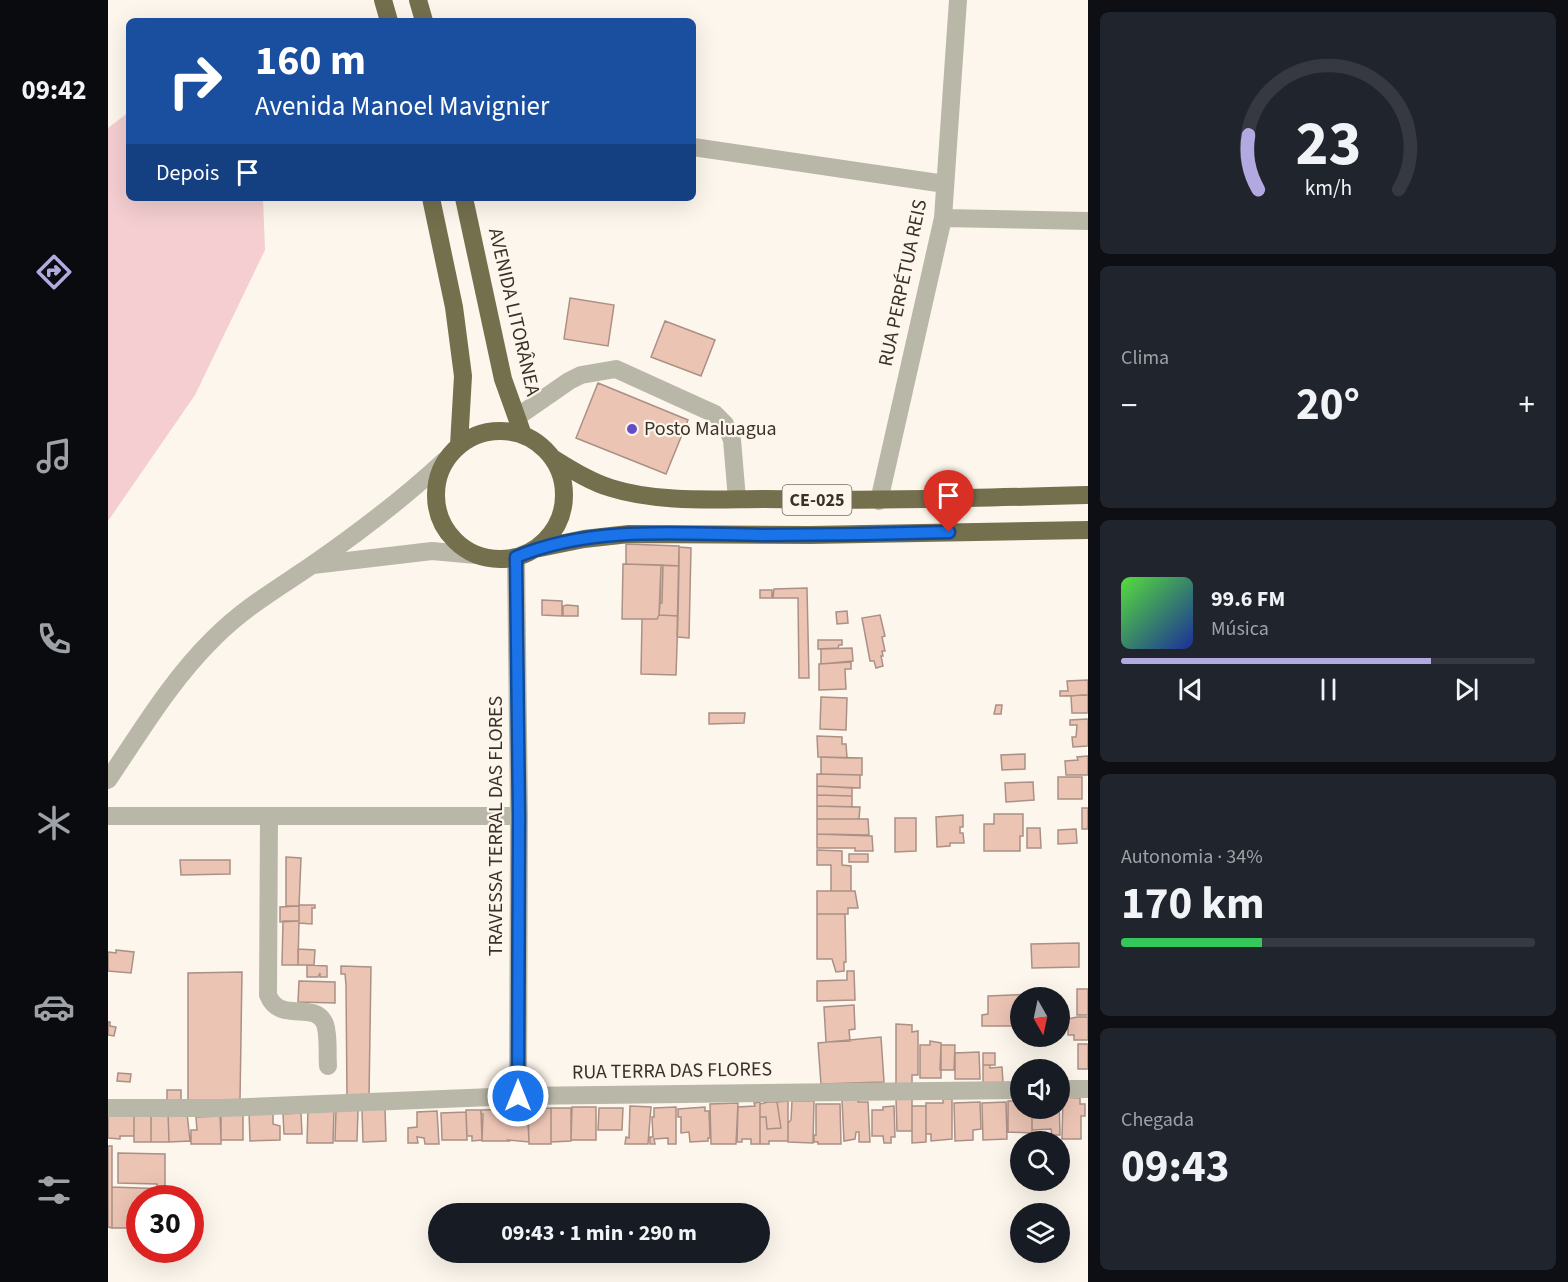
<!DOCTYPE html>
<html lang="pt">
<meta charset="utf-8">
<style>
:root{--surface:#171b24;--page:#20242c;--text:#f1f3f6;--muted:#9ea1a6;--line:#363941;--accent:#b2a9e1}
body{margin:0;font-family:"Source Sans 3",sans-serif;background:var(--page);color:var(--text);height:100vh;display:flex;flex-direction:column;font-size:22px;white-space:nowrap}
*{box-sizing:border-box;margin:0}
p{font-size:20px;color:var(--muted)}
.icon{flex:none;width:33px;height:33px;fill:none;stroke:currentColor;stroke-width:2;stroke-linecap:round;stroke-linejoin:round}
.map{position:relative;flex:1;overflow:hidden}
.details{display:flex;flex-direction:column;gap:12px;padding:12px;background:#0d0f14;width:480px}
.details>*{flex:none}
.top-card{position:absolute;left:18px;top:18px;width:570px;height:183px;border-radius:9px;box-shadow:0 6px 24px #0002;background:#1a4fa0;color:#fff;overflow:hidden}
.needle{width:39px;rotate:171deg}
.buttons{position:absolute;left:902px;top:987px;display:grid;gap:12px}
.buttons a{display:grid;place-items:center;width:60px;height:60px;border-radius:50%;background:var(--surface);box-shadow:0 6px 24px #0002;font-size:30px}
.speed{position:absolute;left:18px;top:1185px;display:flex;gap:12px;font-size:30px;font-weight:700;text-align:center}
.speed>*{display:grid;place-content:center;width:78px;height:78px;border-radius:50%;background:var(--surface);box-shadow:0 6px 24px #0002;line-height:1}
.speed .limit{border:9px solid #d22;background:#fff;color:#111}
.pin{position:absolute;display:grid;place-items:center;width:51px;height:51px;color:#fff;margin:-62px -26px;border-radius:50% 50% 50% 0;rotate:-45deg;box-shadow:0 0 6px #0007}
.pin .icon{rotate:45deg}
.me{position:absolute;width:66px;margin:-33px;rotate:0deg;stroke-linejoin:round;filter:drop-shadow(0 0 4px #0008)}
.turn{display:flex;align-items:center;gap:21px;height:126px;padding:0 30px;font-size:27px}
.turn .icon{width:78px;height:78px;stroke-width:2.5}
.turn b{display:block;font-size:42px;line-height:51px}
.then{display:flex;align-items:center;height:57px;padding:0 30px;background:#0003;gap:12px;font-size:22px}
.big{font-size:45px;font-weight:700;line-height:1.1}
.details .tile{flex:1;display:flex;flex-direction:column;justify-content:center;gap:9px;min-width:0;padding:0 21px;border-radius:9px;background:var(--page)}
.details .dial{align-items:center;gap:0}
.dial svg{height:156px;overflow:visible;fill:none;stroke:var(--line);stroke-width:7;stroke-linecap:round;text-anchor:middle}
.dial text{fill:var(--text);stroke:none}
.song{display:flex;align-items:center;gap:18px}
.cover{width:72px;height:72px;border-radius:9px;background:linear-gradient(135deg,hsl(110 70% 55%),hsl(230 70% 35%))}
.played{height:6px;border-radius:3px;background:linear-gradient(90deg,var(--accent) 75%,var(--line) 75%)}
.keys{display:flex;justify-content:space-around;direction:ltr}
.heat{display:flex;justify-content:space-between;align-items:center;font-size:33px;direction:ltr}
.charge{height:9px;border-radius:4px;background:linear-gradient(90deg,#34c759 34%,var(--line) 0)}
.trip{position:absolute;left:320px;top:1203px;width:342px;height:60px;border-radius:30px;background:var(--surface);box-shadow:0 6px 24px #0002;font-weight:700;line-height:60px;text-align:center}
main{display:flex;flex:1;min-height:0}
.tabs{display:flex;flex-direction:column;width:108px;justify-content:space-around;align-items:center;background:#090b0e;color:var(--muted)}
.tabs .icon{width:42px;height:42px}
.tabs .on{color:var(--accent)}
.tabs b{font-size:27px;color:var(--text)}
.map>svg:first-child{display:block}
.green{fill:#f4ced0}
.building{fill:#ebc4b4;stroke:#ab9085;stroke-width:1.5}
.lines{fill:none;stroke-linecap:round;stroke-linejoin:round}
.minor{stroke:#b9b8a8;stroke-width:18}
.highway{stroke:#74704e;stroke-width:18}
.route-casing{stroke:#114b97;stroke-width:15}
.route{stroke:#1a73e8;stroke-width:10}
.poi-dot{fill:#644ec7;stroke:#fdf6ec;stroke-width:2}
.labels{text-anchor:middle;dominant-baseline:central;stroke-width:4.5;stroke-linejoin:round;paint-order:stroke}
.shield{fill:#fdf6ec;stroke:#746d64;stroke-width:1.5}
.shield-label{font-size:18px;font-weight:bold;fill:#3a3229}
.street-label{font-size:20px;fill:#3a3229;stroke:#fdf6ec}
.poi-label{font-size:20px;fill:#3a3229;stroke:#fdf6ec;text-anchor:start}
</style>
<main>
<nav class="tabs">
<b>09:42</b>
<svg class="icon on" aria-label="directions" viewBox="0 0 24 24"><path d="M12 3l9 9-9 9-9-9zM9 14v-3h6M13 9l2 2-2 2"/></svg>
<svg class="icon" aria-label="music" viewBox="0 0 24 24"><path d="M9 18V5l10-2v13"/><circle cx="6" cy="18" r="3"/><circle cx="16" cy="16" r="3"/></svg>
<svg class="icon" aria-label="phone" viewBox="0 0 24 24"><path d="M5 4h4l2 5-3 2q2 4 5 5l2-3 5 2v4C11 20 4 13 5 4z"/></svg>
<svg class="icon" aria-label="climate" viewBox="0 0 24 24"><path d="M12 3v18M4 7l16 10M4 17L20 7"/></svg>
<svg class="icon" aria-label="car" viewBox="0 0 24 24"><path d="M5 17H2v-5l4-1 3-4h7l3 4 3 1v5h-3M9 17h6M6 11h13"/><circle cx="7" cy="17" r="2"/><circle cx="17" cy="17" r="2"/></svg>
<svg class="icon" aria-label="filters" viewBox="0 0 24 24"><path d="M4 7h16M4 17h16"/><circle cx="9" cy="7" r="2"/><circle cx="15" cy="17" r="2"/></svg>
</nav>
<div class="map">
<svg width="980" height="1282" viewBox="0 0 980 1282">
<rect width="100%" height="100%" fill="#fdf6ec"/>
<path class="green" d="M21 112V198H155L157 250 87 395 0 521V128Z"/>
<path class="building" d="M462 298 506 305 500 346 456 339Z
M557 321 607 340 593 376 543 357Z
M490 383 580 420 558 474 468 438Z
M518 544 571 546V566L518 564Z
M571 547 583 548 581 638 569 637Z
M515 564 553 565 551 615 549 619H514Z
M553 565H555L554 603H552Z
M555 565 571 566 570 616 551 615 552 603H554Z
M699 588 701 678H691L690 598H665L666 589Z
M652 590H664V598H652Z
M434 600 454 601V616L434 615Z
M459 605 470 606V616H455V606Z
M739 611 740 623 729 624 728 612Z
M551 615 570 616 568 675 533 674 534 619H549Z
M772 615 777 636 774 637 777 651H774L775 656H773L775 666 768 668 766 661H762L754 618Z
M710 640H734V645H731L730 648 710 649Z
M744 648 745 661 713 664V649Z
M743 662V669H737L738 689 711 690V664Z
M980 680V695L952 696V691H960L959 681Z
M974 695H980V713H964L963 696Z
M713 697 739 698 738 730 712 729Z
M888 705H894L893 714H886Z
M601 713H637L636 723 601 724Z
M980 719V746L965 747 964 737H968L969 725H962V720Z
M709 736 734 737V744H738L739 758 710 757Z
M917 754V769L894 770 893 755Z
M980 756V775H958L957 761 970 760 969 757Z
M713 757 754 758V775L713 774Z
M709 774 752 775V788L709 786Z
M950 777H974V799H950Z
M925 782 926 800 898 802 897 783Z
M709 786 744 788V796L709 795Z
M709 795 744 796V807L709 806Z
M709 806 752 807 751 819H709Z
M974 808H980V829H974Z
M886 814H915V836H912V851H876V824H886Z
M855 815V827H852V833H855L856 843H842V846L829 847 828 817Z
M787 818H808V851L787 852Z
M709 819H760L761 835 709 834Z
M919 828H932L933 848H919Z
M968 829 969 843 950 844V830Z
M709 834 764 836 765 851H747V848H709Z
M709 850 734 851V865L743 866V891H723V865H709Z
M741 854H760V862H741Z
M178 857 193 858 191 906H178Z
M72 860H122V874L73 875Z
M709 891H747L750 908H740V914H709Z
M191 905H207V908H204V924L191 923Z
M191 906V921L172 922V907Z
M709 914H737L738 962H736V971L728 972 724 959H709Z
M175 921H191L190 965H174Z
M971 943V967L924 968 923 944Z
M190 949 207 950 206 965H190Z
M8 950 26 952 23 973 0 971V952L8 953Z
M199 965 219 966V977H212V973L210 977H199Z
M233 966 263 967 261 1097 239 1098 238 985 237 974H233Z
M739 971H746L747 1000 709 1001V981L739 980Z
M134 972 132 1100 80 1102V973Z
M191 981 227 982V1003L190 1002Z
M969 989H980V1015H969Z
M925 994 926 998H912V1026H874V1015L880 1014V996Z
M746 1005 747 1029 741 1030 742 1041 718 1042 716 1007Z
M969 1017H980V1040H966V1035H960V1019Z
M0 1022H2V1026L8 1027 6 1036 0 1035Z
M788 1024 804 1025V1032L810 1031V1075H804V1084H788Z
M773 1037 776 1082 713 1084 710 1043Z
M822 1041 833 1043V1078H812V1045H822Z
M970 1044H980V1069H970Z
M833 1045H847L846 1070H832Z
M871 1052 872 1079H847V1053Z
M875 1053H887V1065H875Z
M875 1065H882V1068L894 1067 895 1083H875Z
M10 1073 23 1074 22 1082 9 1081Z
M405 1078V1093H393V1079Z
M59 1090H73V1102H59Z
M951 1097 952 1135H944L943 1129 924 1130V1116H931L932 1108H951Z
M955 1097 972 1098V1104H977V1116H973V1139H954Z
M750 1099V1102H760L762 1142H751V1132H748L747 1139 736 1141 734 1100Z
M788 1099H804V1131H789Z
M835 1099H844V1139L823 1141V1134H818V1103H835Z
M680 1101V1141H661V1144H652V1117H658L659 1129 673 1128 669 1102Z
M684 1101H706L705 1143 680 1142V1123L683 1120Z
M900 1101H908V1104H912V1108H924V1133L900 1132Z
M652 1102V1144H643V1139H634V1142H629L630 1107 647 1106 646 1103Z
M660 1102H669L673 1128 659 1129 658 1117H652V1104Z
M872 1102 873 1129 865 1130V1140L847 1141 846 1103Z
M898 1102 899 1139 875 1140 874 1103Z
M630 1103 628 1144H603L602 1104Z
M708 1104H732L733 1144H710V1142H706V1135H708Z
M522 1106 543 1107 540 1144H517L518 1137 521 1138Z
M786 1106 787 1137H783V1143H776L775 1136H764V1110H775V1107Z
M804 1106H818V1142L804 1143Z
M464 1107H488V1140H463Z
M568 1107V1144H560V1138L546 1139 547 1144H542V1137H545L544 1117H546V1108Z
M597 1107V1111H601L602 1138H600V1141L582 1142 581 1132 573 1133V1117H570V1109Z
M443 1108V1144H421L420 1109Z
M443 1108H463V1141L443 1142Z
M491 1108H515L514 1130H490Z
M254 1109H277L278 1141 255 1142Z
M415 1109V1122H420L421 1142 400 1140 401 1141H374L375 1114H373V1110Z
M200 1110H226L225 1143H199Z
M228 1110H250L249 1141H227Z
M358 1110H373L374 1140 364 1141V1136H359Z
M141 1111H165V1124L172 1126V1140L142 1141Z
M329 1111 331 1144H317L316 1138 309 1137 310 1143H300V1128L309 1127V1112Z
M26 1112H43V1142H26Z
M43 1112H60L61 1142H43Z
M60 1112 79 1113 82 1141 61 1142Z
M358 1112 359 1140H334L333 1113Z
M193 1113 194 1134H176L175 1114Z
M0 1114 26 1115V1136H12V1139L0 1138Z
M112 1115H135V1140H113Z
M113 1116V1144H83V1130H89L88 1117Z
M0 1146H4V1228L0 1227Z
M10 1153 57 1154V1186H49V1184L10 1183Z
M4 1187 58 1189 57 1198H32V1228H4Z"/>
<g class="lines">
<path class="minor" d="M585 147 837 184
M835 218 980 221
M409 417 461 381 473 375 508 369 607 414 617 424 624 440 629 499
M771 501 835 218 850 0
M408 557 411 816 410 1096
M205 565 324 551 368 555
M0 780C33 731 64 679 106 638 137 607 169 589 204 565 250 533 295 499 336 461
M0 816H411
M161 816 160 995C172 1025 206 999 217 1024 221 1036 219 1053 220 1066
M951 1089H980
M0 1108H115L410 1096 912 1090"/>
<path class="highway" d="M275 0 281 21
M310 0 316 21
M323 198 346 307 355 376 351 445
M356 198 395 379 415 435
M328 495a64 64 0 1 1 128 0a64 64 0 1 1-128 0Z
M446 459C464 470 483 482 503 488 550 503 608 499 657 499 765 501 872 498 980 495
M427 549 476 539 521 534 702 535 980 530"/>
</g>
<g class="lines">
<g class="route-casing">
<path id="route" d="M410 1096 411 816 408 557C484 525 573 534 653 535 715 535 778 534 841 532"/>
</g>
<use href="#route" class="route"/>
</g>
<circle class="poi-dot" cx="524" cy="429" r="6"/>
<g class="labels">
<rect class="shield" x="674.5" y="485" width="69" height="30" rx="4.5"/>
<g class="shield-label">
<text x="709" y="500">CE-025</text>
</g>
<g class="street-label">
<text transform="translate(795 283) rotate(-78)">RUA PERPÉTUA REIS</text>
<text transform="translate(406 312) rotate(77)">AVENIDA LITORÂNEA</text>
<text transform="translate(388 826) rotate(-90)">TRAVESSA TERRAL DAS FLORES</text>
<text transform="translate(564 1071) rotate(-1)">RUA TERRA DAS FLORES</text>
</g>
<g class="poi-label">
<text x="536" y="429">Posto Maluagua</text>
</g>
</g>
</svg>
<div class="buttons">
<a><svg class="needle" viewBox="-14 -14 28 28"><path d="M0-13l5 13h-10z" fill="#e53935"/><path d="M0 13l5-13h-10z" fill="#9ea1a6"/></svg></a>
<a><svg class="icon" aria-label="sound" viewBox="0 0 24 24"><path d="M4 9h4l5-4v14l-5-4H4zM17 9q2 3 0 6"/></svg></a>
<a><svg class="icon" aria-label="search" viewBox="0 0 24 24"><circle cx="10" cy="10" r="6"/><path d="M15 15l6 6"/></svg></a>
<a><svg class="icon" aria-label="layers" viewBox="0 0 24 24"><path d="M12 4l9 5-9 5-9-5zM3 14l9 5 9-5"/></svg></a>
</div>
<div class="speed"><div class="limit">30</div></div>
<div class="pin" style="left:841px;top:532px;background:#d93025"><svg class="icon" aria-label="arrive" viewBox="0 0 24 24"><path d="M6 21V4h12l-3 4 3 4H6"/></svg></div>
<svg class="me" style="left:410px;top:1096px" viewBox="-20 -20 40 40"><circle r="17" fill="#1a73e8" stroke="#fff" stroke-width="3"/><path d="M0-11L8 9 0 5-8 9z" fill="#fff"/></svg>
<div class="trip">09:43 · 1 min · 290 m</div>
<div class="top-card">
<div class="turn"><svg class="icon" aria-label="right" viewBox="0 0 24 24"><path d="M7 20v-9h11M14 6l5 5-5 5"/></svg><div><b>160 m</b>Avenida Manoel Mavignier</div></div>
<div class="then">Depois<svg class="icon" aria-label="arrive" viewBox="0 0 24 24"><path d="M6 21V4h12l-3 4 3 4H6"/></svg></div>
</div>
</div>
<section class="details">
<div class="tile dial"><svg viewBox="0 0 100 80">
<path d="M14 69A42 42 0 1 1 86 69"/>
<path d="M14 69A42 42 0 0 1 9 41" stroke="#b2a9e1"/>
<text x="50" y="56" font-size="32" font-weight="700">23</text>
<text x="50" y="72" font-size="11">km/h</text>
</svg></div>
<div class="tile"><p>Clima</p>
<div class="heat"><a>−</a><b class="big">20°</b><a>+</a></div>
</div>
<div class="tile">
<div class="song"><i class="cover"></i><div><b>99.6 FM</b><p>Música</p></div></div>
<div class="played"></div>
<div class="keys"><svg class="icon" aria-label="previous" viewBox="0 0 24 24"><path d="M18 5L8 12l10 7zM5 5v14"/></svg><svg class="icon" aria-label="pause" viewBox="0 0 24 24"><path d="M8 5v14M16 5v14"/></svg><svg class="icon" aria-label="next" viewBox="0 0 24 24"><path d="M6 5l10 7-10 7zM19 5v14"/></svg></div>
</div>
<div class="tile"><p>Autonomia · 34%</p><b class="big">170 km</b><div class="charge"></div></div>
<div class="tile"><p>Chegada</p><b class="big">09:43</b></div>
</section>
</main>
